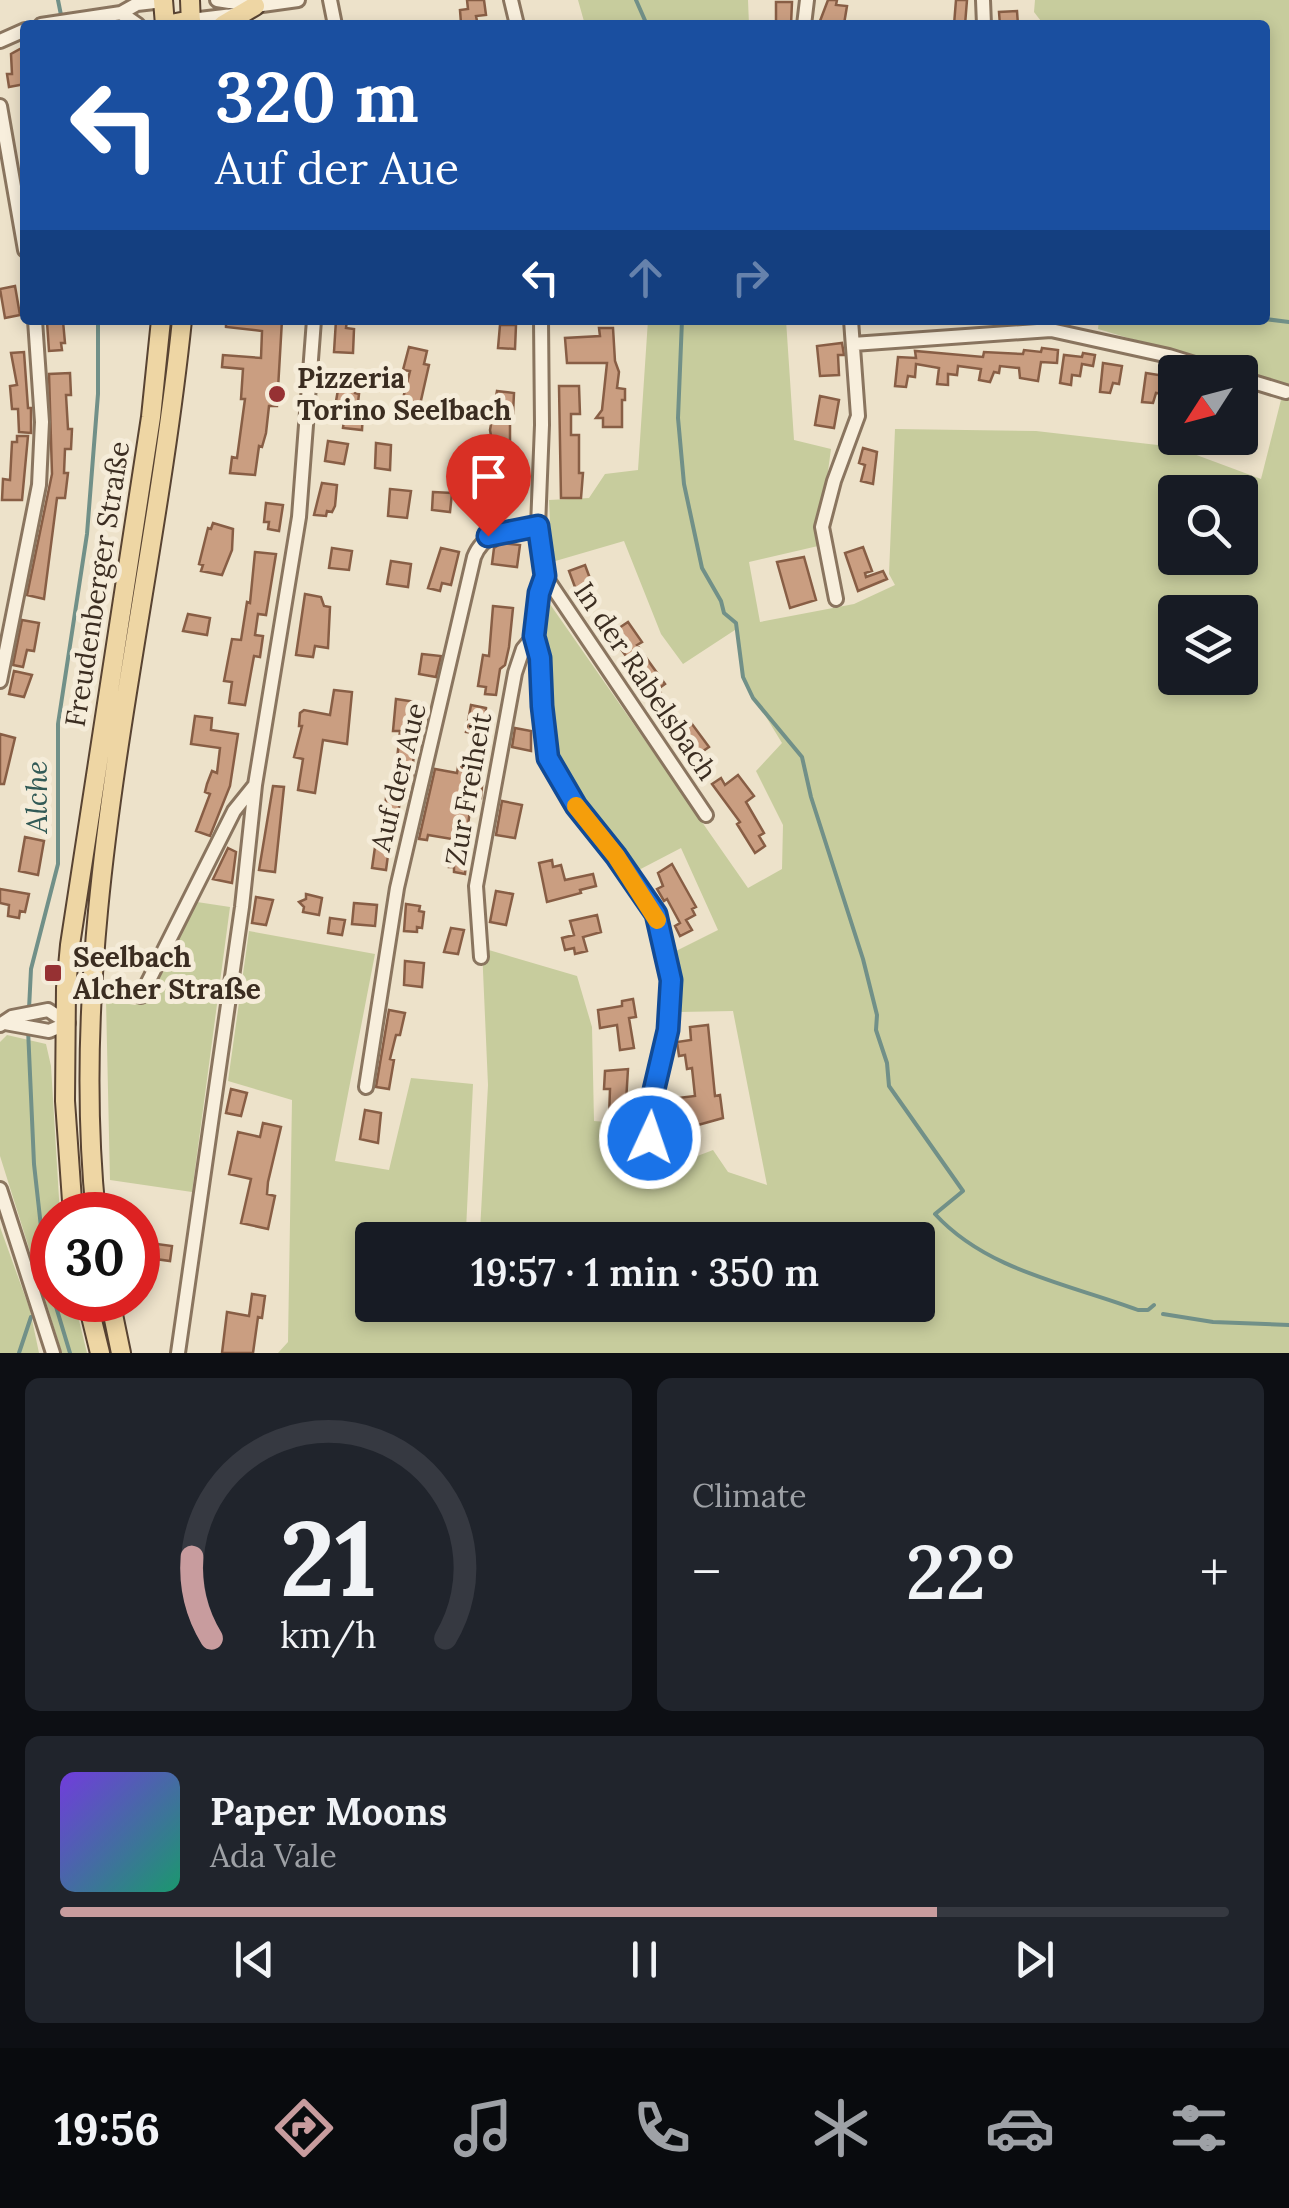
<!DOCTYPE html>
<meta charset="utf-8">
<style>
:root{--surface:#171b24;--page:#20242c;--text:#f1f3f6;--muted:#9ea1a6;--line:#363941;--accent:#c89c9e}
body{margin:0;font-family:Lora,serif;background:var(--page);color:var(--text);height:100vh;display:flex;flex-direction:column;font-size:38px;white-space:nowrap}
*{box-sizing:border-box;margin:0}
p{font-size:32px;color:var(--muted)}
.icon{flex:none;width:55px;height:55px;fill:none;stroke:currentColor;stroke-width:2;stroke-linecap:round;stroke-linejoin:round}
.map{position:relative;height:1353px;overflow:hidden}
.sheet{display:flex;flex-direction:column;gap:25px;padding:25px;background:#0d0f14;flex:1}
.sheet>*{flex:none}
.hud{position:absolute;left:20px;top:20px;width:1250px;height:305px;border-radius:10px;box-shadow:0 5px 15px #0003;background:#1a4fa0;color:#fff;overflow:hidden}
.needle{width:65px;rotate:234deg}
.tools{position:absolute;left:1158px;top:355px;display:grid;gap:20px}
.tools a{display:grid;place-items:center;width:100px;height:100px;border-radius:10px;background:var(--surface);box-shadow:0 5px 15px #0003;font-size:50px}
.speed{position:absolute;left:30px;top:1192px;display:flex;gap:20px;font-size:50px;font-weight:700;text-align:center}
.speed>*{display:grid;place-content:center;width:130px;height:130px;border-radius:50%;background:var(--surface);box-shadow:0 5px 15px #0003;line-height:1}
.speed .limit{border:15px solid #d22;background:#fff;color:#111}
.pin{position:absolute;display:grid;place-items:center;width:85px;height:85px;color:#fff;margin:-102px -42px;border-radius:50% 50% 50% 0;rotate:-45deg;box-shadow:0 0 10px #0007}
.pin .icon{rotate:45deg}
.me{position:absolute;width:110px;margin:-55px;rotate:3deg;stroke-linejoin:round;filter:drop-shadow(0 0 8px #0008)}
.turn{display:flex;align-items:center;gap:35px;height:210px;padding:0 30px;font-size:45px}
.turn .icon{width:130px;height:130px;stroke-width:2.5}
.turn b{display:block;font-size:70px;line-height:85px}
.lanes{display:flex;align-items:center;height:95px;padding:0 30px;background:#0003;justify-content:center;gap:50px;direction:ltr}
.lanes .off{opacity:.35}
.big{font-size:75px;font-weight:600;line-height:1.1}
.sheet .tile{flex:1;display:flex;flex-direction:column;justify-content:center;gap:15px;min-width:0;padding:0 35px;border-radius:15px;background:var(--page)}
.sheet .dial{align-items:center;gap:0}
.dial svg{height:260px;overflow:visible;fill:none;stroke:var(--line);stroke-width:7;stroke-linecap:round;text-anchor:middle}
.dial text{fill:var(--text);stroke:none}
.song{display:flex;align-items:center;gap:30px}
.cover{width:120px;height:120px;border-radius:15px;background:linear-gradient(135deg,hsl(260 70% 55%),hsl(160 70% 35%))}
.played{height:10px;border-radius:5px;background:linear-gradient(90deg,var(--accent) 75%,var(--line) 75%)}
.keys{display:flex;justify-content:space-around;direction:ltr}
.heat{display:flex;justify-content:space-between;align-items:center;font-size:55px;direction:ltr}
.sheet .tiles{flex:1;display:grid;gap:25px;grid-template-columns:1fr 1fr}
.tile:last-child{grid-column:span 2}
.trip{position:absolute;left:355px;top:1222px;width:580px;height:100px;border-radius:10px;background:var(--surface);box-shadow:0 5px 15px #0003;font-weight:600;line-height:100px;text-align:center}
.dock{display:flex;height:160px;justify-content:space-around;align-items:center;background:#090b0e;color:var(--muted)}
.dock .icon{width:70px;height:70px}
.dock .selected{color:var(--accent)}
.dock b{font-size:45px;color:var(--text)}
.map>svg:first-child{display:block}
.green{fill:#c7cc9d;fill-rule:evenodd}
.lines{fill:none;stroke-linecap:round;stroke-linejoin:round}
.stream{stroke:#719088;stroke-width:4}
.building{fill:#ca9e81;stroke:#885e45;stroke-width:2.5}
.minor-casing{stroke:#8a755f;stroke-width:18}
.major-casing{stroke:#584332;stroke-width:22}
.minor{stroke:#f8efdd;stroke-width:12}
.major{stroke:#eed6a4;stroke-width:18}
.route-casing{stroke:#114b97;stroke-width:25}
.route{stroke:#1a73e8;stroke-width:18}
.slow{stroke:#f59e0b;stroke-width:18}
.poi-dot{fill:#963133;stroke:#f5ecd9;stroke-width:4}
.labels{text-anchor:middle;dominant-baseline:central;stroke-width:10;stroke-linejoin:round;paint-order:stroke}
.poi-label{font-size:28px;font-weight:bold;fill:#3b2d21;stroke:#f5ecd9;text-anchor:start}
.street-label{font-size:28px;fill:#3b2d21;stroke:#f5ecd9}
.water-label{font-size:30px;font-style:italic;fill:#315a56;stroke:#f5ecd9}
</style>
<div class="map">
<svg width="1289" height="1353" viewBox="0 0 1289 1353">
<rect width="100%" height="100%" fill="#ede2ca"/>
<path class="green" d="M578 0H748L749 25H585Z
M1035 0H1289V1353H278L288 1342 292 1100 228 1081 249 931 375 954 335 1161 389 1170 411 1078 473 1084 466 1230 480 1231 488 1085 482 948 577 976 592 1027 594 1121 641 1125V1142C671 1172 677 1163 713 1150L728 1172 767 1185 733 1011 680 1012 672 953 718 930 681 848 633 873 551 760 545 597 748 888 782 869 783 825 756 771 782 743 741 676 738 628 683 664 661 634 624 541 552 562 549 500 589 498 605 474 638 470 648 320H786L794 440 831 449 818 546 749 562 760 622 854 604 895 585 889 574 895 429 1036 431 1175 447 1261 479 1285 384 1098 329 1099 320H1265V25H1044L1034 12ZM1175 492H1240V558H1175ZM1175 612H1240V678H1175ZM372 1240H918V1305H372Z
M197 902 230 907 192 1192 110 1180 106 1000 135 1005 152 994Z
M7 1035 46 1044 51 1066 60 1215H52V1300H74L87 1353H62L0 1156V1042Z
M0 1227 30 1310 39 1353H0Z"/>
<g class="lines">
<path class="stream" d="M58 0 62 20
M636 0 647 25
M1265 319 1289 322
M682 320 678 418 684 484 702 568 721 601 724 613 736 623 743 677 753 698 802 757 811 797 863 959 877 1015 876 1030 887 1063 889 1086 963 1191 935 1214C987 1271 1069 1284 1138 1310H1148L1154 1305
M29 1009 31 969 58 864V724L87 534 98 394V320
M28 1029 34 1164 46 1272 52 1295
M54 1300 70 1353
M1163 1314 1213 1322 1289 1325
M19 1353 31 1317"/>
</g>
<path class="building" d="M467 0H484L486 15 476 16 477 21 461 23 460 10 468 9Z
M828 0H837L836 5 847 6 844 24 820 21Z
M956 0H967L965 25H954Z
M776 2H792L791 25H776Z
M1017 11 1018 25H1000L999 12Z
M20 49 25 52V84L9 87 7 74H12L11 54Z
M15 286 20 315 5 318 0 289Z
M226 320H282L277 406H269L266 433 262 447 259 446 255 475 230 473 232 457 237 458 245 399H241L243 369 222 367 223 355 261 358 262 331 226 327Z
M336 320H347L346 328 354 329 353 353 334 352Z
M63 321 65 343H61L62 350 49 351 47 322Z
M500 325H516L515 349 498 348Z
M599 328H613L615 361 619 372 617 388 625 389V400H622V427H603V418H596L602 410 607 363H567L565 338 600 336Z
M842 343 844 355H838L839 375 820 376 817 346Z
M409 347 427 351 424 364 429 365 417 418 399 414 410 371 403 370Z
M1042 348 1058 350 1057 363 1041 362 1038 381 1020 378 1019 368 1000 366 999 373 994 372 990 382 979 380 981 369 958 366 957 375 948 374V385L937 384 939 368 916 364 915 377 908 376 906 387 895 386 898 357 916 358 915 351 983 357 984 352 1023 354 1024 350 1041 352Z
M24 352 28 408H31V433L19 432 18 409H12L10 386 17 385 11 353Z
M1083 353 1095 355 1093 366 1082 364 1080 376 1072 375 1071 385 1060 383 1064 355 1082 357Z
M1103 363 1122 366 1119 384 1113 383 1110 393 1100 392Z
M341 372 357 374 355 393 359 394 357 411H363L362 430 343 428 344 420 333 419Z
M70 373 71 395H66L68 429H72L71 449H65L64 473H68L65 498H57L44 599 27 595 52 474 49 374Z
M1146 373 1165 376 1163 394 1156 393 1153 403 1142 402Z
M559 386H579L580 414H571V435H579V473H583L581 498H561Z
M497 391 514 393 513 414H510V457H481V443L492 442 490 430Z
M820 396 839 400 834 428 815 425Z
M1240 397 1253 399 1250 417 1240 416Z
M17 436H28L22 500H2L3 479 10 480 12 442H17Z
M328 441 348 444 344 464 325 461Z
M376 443 391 445 390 470 375 468Z
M863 448 877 452 873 484 861 481 865 465 859 463Z
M494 481 507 483 505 512 486 510 488 489H493Z
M322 483 337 485 335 506 332 512 327 511 326 516 314 515Z
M390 489 411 491 407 518 388 516Z
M433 492 452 493 450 512 432 510Z
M266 503 283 505 279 531 268 529 269 522H264Z
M213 523 233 529 232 550 222 575 201 571 203 565 199 564 208 528 211 529Z
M502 543 520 545 517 567 492 564 494 548Z
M863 547 872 571 865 573 866 577 883 571 887 579 858 591 845 553Z
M332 548 352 551 349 570 329 568Z
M441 548 459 552 451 585 442 583 440 591 428 588Z
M255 552 276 554 266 615 258 614 255 635 263 636 260 657 254 656 245 705 229 703 232 682 224 681 232 639 241 640 247 602 250 603Z
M804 557 816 600 790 608 777 562Z
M391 561 411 564 408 587 387 584Z
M585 565 598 600 582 606 569 571Z
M305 594 321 597 324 606 330 607 328 648 315 646 313 657 296 655Z
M493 606 513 608 509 647 505 665 500 669 496 695 485 694 486 687 478 686 483 655 489 656Z
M188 614 210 618 207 635 183 631Z
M22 620 39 623 34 651 27 650 23 667 13 665Z
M628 622 642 642 637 645 665 684 658 689 686 729 692 724 709 747 693 758 642 688 631 670 634 667 610 634Z
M422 654 441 656 436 677 419 674Z
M14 671 32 675 24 697 9 694Z
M334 690 352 692 347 744 323 740 315 793 298 790 303 759 294 757 302 726H299L300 713 304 710 330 715Z
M396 699 423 703 420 734 415 733 412 781 395 779 400 731H393Z
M471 705 486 708 485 735 466 732Z
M195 716 212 718 211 730 238 734 230 786 210 836 196 831 210 794 205 792 207 784 212 771 217 773 220 748 191 744Z
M515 728 531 731V751L512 747Z
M0 734 15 738 4 784H0Z
M458 767 475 769 473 785 482 786 481 798 472 797 464 852H467L465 874 454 872V867H449L452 839 428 835 427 840 419 839 435 769 457 773Z
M738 775 754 796 746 802 764 833 759 836 765 846 755 853 737 824 740 822 712 784 721 778 725 785Z
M273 786 284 787 275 872 259 870Z
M386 798 400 801 397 821 383 819Z
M502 801 522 805 515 838 496 835Z
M25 837 44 841 38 875 19 871Z
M375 847 389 848 386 870 372 868Z
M228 848 236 852 232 883 213 879Z
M552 860 553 867 561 865 565 880 593 874 596 886 580 890 581 893 547 902 539 863Z
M672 864 696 907 692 909 695 915 686 920 692 930 680 936 675 926 680 923 667 899 664 901 657 889 663 886 658 873Z
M0 889 29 894 25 912 20 911 19 918 8 916 9 905 0 903Z
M496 891 513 894 506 925 490 922Z
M306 894 322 898 319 915 303 912 304 907 299 902 306 899Z
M256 897 273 900 266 925 252 923Z
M354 903 377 905 375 926 352 924Z
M406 904 420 906 419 911 424 912 422 928 417 927V932L404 931Z
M597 915 601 932 583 937 587 951 575 954 574 948 565 950 562 938 574 935 570 921Z
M330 918 345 920 342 935 328 933Z
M451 928 464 930 458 954 444 952Z
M405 961 424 963 422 987 404 985Z
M633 999 636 1017 629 1018 634 1048 620 1050 617 1025 600 1028 598 1010 622 1006V1001Z
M389 1010 405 1013 400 1035H396L390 1059 394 1060 389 1089 376 1087Z
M708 1025 715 1096 720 1095 723 1118 698 1125 696 1121 661 1125V1100L695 1096 692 1068 687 1069 685 1055 679 1056 677 1042 691 1040 690 1027Z
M628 1069 625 1119H609L610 1089H604L605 1071Z
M231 1089 247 1093 241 1116 226 1113Z
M365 1110 381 1113 378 1143 360 1139Z
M263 1123 281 1127 268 1182 267 1194 275 1196 268 1229 241 1223 251 1179 229 1174 238 1132 260 1137Z
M142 1242 172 1246 170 1261 155 1259 153 1267 140 1265Z
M252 1294 265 1296 262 1318 258 1317 253 1353H222L227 1312 249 1316Z"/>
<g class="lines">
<g class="minor-casing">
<path id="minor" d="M217 0 255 6 298 0
M330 0 335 25
M511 0 517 25
M983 0 984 25
M121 13 138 25
M191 20 233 15
M41 25 121 13 137 4 163 1
M804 25 807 0
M0 41 25 30
M0 106 25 250
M541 320 542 425 538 527 545 576 539 593 534 636 541 658 544 739 557 776 655 914 671 980 672 1002 653 1084 649 1111 650 1138
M853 344 1051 330 1169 356 1221 372
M1240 378 1286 392
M545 576 706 815
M836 599 822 527 834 481 858 416 851 320
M0 681 39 485 42 422 35 320
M481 957 476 886 515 673 523 649 534 636
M141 996 234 811 255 785
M0 1025 12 1017 48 1010 68 1023 49 1031 5 1023
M366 1087 397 888 474 557C485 529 512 531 538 527
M0 1189 53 1353
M178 1353 242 907 255 785 299 517 314 320"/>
</g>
<g class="major-casing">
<path id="major" d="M163 0 165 25
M190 0 191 25
M166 25 191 20
M223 25 255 6
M73 1215 65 1101 66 988 70 945 151 417 161 320
M96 1215C65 913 151 618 182 320
M87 1300 100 1353
M110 1300 121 1353"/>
</g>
<use href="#minor" class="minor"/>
<use href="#major" class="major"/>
</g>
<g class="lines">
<g class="route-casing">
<path id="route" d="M488 536 538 526 545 576 539 593 534 636 540 658 542 706 548 758 576 806 616 856 656 914 671 980 668 1030 649 1111 650 1138"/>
</g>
<use href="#route" class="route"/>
<path class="slow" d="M576 806 616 856 657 920"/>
</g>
<g class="poi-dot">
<circle cx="277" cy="394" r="10"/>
<rect x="43" y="963" width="20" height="20" rx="5"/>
</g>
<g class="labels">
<g class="poi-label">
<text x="297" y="378">Pizzeria<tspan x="297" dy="32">Torino Seelbach</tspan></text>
<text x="73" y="957">Seelbach<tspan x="73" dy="32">Alcher Straße</tspan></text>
</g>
<g class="street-label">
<text transform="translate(97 584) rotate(-81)">Freudenberger Straße</text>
<text transform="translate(646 681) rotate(56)">In der Rabelsbach</text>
<text transform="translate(398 777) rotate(-76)">Auf der Aue</text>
<text transform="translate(468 789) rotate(-80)">Zur Freiheit</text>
</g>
<g class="water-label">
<text transform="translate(36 797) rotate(-90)">Alche</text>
</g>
</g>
</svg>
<div class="tools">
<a><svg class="needle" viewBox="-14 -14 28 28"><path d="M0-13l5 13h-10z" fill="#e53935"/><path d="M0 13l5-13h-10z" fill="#9ea1a6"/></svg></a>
<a><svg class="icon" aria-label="search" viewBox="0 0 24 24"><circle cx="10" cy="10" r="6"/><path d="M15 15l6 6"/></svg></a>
<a><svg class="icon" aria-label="layers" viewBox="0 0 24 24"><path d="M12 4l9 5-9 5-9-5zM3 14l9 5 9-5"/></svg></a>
</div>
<div class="speed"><div class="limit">30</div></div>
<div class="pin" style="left:488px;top:536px;background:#d93025"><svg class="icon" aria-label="arrive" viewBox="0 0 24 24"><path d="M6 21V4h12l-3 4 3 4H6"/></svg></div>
<svg class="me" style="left:650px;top:1138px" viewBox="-20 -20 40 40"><circle r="17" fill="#1a73e8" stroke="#fff" stroke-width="3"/><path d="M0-11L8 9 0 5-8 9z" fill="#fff"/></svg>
<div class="trip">19:57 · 1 min · 350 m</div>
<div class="hud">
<div class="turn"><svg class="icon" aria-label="left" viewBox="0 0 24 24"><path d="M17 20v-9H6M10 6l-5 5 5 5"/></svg><div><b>320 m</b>Auf der Aue</div></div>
<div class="lanes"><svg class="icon" aria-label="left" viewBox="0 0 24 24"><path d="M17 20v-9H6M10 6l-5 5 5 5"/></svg><svg class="icon off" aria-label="ahead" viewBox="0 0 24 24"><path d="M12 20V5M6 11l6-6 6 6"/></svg><svg class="icon off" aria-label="right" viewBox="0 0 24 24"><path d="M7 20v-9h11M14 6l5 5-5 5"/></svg></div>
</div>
</div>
<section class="sheet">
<div class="tiles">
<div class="tile dial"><svg viewBox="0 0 100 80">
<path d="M14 69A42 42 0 1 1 86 69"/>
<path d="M14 69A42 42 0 0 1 8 44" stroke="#c89c9e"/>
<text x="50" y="56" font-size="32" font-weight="700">21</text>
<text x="50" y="72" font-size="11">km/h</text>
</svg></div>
<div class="tile"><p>Climate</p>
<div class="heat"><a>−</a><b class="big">22°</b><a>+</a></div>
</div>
<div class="tile">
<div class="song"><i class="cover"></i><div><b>Paper Moons</b><p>Ada Vale</p></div></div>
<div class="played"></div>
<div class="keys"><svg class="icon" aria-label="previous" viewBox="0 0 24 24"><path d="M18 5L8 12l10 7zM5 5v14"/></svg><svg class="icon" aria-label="pause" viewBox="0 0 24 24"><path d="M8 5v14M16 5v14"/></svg><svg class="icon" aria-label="next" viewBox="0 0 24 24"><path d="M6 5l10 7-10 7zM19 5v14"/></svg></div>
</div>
</div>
</section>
<nav class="dock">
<b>19:56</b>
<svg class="icon selected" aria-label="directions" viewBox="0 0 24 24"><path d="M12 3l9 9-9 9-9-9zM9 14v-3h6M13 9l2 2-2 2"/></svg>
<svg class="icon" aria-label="music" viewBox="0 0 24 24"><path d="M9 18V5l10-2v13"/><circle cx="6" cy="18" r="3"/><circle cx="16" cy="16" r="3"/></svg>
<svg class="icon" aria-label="phone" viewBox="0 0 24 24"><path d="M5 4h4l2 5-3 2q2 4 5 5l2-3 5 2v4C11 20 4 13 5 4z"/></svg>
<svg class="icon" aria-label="climate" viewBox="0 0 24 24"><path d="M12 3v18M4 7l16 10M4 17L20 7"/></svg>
<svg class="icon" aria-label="car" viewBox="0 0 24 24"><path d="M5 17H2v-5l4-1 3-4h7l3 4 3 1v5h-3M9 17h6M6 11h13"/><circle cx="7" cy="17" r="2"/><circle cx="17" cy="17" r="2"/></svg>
<svg class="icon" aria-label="filters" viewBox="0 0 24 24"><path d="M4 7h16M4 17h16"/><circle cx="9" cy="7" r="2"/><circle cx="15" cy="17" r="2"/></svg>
</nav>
